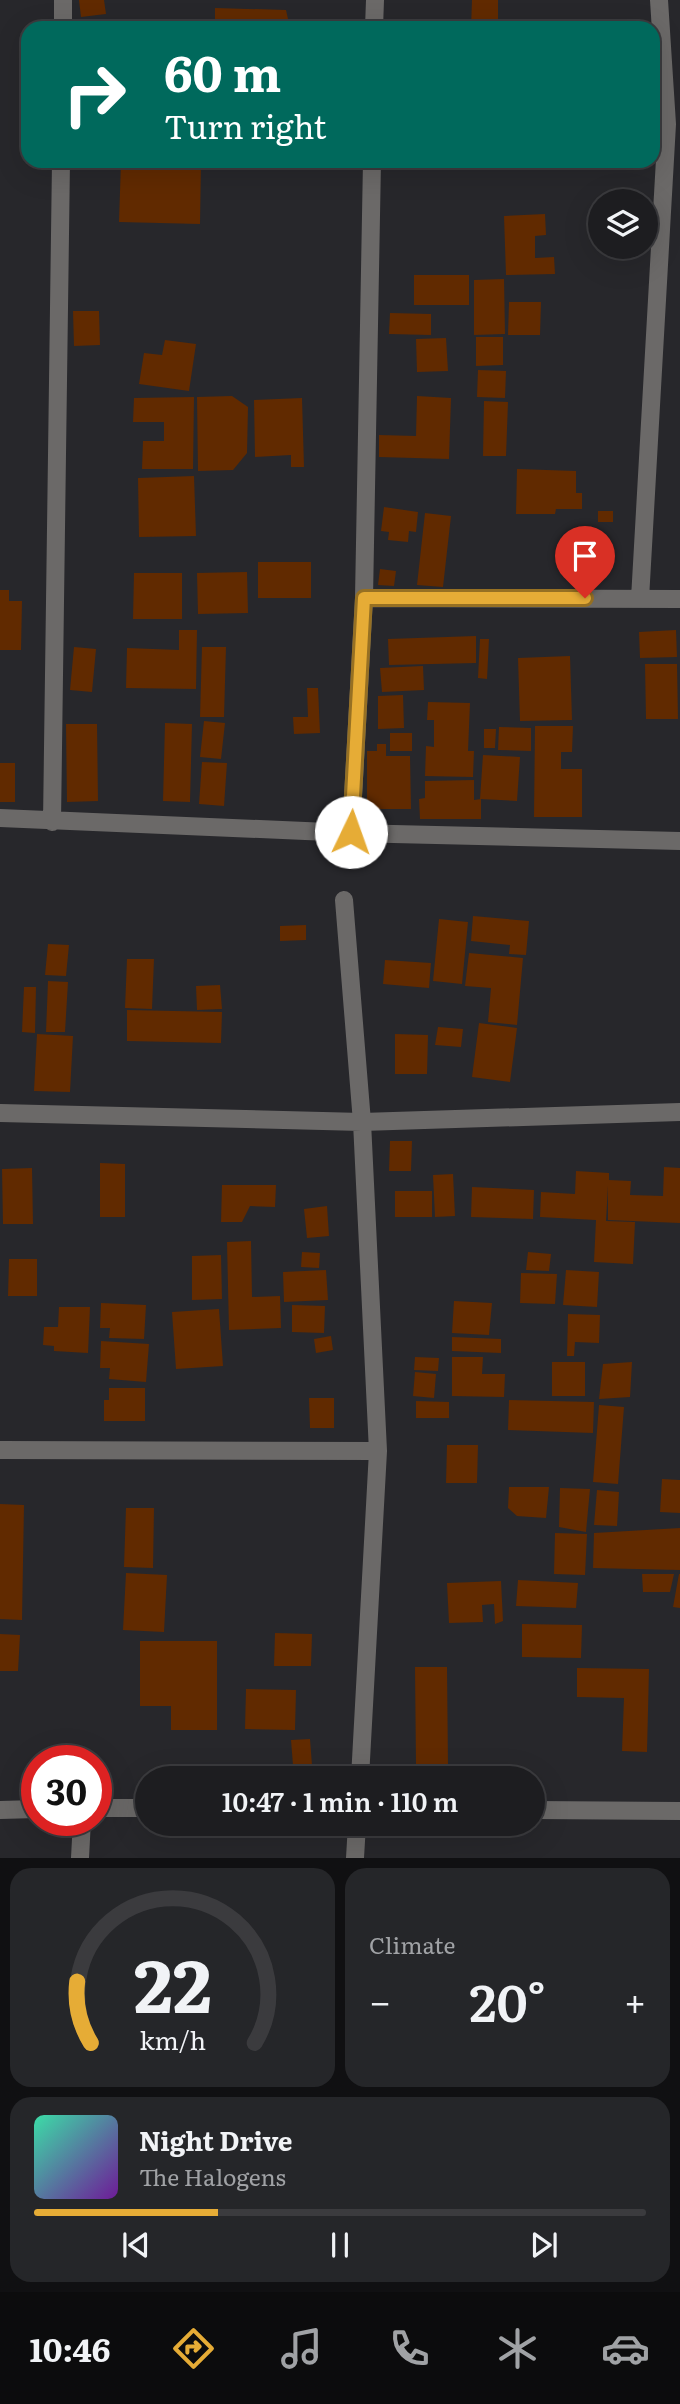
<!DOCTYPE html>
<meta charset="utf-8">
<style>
:root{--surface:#1d1d20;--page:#252629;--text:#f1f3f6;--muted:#a0a2a5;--line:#3b3b3e;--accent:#e6ac36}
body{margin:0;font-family:Literata,serif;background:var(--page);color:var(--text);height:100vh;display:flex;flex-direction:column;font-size:26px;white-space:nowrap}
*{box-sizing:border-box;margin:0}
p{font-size:23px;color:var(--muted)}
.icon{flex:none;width:38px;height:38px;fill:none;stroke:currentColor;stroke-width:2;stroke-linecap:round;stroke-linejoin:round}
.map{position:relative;height:1858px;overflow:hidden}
.drawer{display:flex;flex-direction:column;gap:10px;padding:10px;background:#101012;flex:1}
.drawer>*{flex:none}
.guide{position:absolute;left:21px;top:21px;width:639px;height:147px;border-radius:21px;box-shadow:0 7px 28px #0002,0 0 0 2px var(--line);background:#00695c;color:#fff;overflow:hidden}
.buttons{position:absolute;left:588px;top:189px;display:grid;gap:14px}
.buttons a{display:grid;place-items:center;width:70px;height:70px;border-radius:50%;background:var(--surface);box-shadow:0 7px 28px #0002,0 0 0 2px var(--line);font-size:35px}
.speed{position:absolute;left:21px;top:1745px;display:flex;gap:14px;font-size:35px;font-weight:700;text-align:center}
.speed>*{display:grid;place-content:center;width:91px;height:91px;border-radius:50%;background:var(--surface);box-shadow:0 7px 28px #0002,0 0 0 2px var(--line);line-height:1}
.speed .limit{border:10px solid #d22;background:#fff;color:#111}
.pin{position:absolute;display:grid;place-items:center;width:60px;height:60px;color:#fff;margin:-72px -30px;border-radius:50% 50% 50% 0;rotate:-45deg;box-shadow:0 0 7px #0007}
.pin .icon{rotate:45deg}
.me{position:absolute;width:77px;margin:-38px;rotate:3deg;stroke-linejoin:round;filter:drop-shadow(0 0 5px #0008)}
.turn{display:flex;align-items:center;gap:24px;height:147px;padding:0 28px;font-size:32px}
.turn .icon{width:91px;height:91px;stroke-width:2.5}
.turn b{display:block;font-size:49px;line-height:60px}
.big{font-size:52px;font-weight:600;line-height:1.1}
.drawer .widget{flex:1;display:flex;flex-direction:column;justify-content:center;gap:10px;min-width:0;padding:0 24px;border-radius:21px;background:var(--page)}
.drawer .dial{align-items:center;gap:0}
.dial svg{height:182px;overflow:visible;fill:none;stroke:var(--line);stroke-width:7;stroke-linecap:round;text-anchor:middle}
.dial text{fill:var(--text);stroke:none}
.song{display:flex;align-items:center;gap:21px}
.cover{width:84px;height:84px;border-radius:10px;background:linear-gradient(135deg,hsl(160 70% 55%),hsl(280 70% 35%))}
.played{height:7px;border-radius:4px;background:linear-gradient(90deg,var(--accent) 30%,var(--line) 30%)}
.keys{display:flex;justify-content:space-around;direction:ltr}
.heat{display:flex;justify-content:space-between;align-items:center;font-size:38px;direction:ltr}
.drawer .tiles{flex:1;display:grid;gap:10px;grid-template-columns:1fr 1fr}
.widget:last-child{grid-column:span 2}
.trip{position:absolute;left:135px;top:1766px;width:410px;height:70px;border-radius:35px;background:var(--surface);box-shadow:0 7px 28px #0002,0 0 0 2px var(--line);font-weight:600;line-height:70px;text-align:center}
.tabs{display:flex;height:112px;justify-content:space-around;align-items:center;background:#0c0c0d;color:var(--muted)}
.tabs .icon{width:49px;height:49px}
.tabs .on{color:var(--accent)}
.tabs b{font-size:32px;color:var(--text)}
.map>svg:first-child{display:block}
.building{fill:#612a00}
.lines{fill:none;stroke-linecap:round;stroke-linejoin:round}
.minor{stroke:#6b6968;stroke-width:18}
.route-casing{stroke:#967023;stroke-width:18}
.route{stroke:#e6ac36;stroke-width:12}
</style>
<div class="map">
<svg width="680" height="1858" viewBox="0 0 680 1858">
<rect width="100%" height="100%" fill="#27272b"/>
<path class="building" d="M79 0H104L106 14 81 17Z
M472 0H498V28H471Z
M215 8 286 10 290 28H215Z
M121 161H201L200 224 119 222Z
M545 214 546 235 535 236V258L554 257 555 274 506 275 504 216Z
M414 275H469V305H414Z
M504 279 505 334 474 335V280Z
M509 302H541L540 335H508Z
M73 311H99L100 345 74 346Z
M390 313 431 314V335L389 334Z
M476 337H503V365L476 366Z
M446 338 448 371 417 372 416 339Z
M165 340 196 344 189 391 139 384 144 353 162 355Z
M478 370 506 371 505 398 477 397Z
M232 396 248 407 247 453 233 470 198 471 197 397Z
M417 396 451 398 449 459 379 457V435L416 436Z
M194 397 193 469H142L143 441H164V422H133L134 398Z
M302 398 304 467H291V455L255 457 254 400Z
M484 401 508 402 506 456H483Z
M517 469 576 471V493H582V509H556L555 514H516Z
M194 476 196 536 139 537 138 478Z
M384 507 418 512 416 532 409 531 408 542 388 540 389 532 381 531Z
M598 511H613V522H598Z
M425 513 451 516 443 587 417 585Z
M258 562H311V598H258Z
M380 569 396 571 394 586 378 585Z
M247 572 248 613 198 614 197 573Z
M134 573H182V619H133Z
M0 590H9V601H22L21 650H0Z
M179 630H197L196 689 126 688 127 648 179 650Z
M676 630 677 657 640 658 639 632Z
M476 636V663L389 665 388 639Z
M480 639H489L487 679 478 678Z
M74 647 96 649 92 692 70 690Z
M202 647H226L224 717H200Z
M570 656 572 720 520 721 518 658Z
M645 664H677L678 719H646Z
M423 666 424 690 382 692 380 668Z
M307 688H318L320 733 294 734 293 717H308Z
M403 695 404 728 378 729V696Z
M428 702 470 703 468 751H474L473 777 425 776 426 746 434 747V720H427Z
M204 721 225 723 221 759 200 757Z
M165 723 192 724 190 802 163 801Z
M66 724H97L98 801 67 802Z
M535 726H573L572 752H561V769H582V817H534Z
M499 727 531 728V751L498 750Z
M484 729H496L495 748H484Z
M390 733H412V751H390Z
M377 744H386V756H410L411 809H367V751H377Z
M483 755 520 757 517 801 480 799Z
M202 762 227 763 224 806 199 804Z
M0 763H15V802H0Z
M474 780V800L481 799V819H420L419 799 425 798V781Z
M473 916 529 921 526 955 509 954 510 945 471 941Z
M439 919 468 922 462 984 433 981Z
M306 925V940L280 941V926Z
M48 944 69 945 66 976 45 975Z
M469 953 523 958 517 1025 488 1022 491 988 465 986Z
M127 959H154L152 1009 125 1008Z
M385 960 431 963 429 988 383 984Z
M48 981 68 982 65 1032H46Z
M220 985 222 1009 197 1010 196 986Z
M24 987H36L35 1033 22 1032Z
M127 1010 222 1012 221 1043 127 1041Z
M479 1023 517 1028 510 1082 472 1077Z
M438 1027 463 1029 461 1047 435 1045Z
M37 1034 73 1036 70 1092 34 1091Z
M395 1034 428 1035 427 1074H395Z
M390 1141H412L411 1171H389Z
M100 1163 125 1164V1217H100Z
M664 1167 680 1168V1223L608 1220V1186L606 1221 635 1222 633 1264 594 1262 596 1220 540 1217 541 1192 575 1194 576 1171 609 1173V1180L631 1181 630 1195 663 1196Z
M32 1168 33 1224H3L2 1169Z
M453 1174 455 1216 435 1217 433 1175Z
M222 1185H276L275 1207 250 1206 242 1222H221Z
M472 1187 534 1190 533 1219 471 1217Z
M395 1191H432V1217H395Z
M327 1206 329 1236 307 1238 304 1209Z
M251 1241 252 1297 280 1296 281 1328 229 1330 227 1242Z
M302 1252 320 1253 319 1268 301 1267Z
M528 1252 551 1254 549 1271 526 1270Z
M221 1255 222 1299 192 1300V1256Z
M9 1259H37V1296H8Z
M326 1270 328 1300 284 1302 283 1272Z
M566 1270 599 1272 597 1307 563 1305Z
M521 1273 557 1274 555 1304 520 1303Z
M454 1301 492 1303 489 1335 452 1333Z
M101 1303 146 1305 144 1339 109 1338 110 1328H100Z
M292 1305 325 1306 324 1333 292 1332Z
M59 1307H90L88 1353 54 1351V1346L43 1345 44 1327H58Z
M219 1309 223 1366 176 1369 172 1312Z
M568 1314 600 1315 599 1343 575 1342 574 1356H567Z
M331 1336 333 1350 316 1353 314 1339Z
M452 1337 501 1339V1353L452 1351Z
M101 1341 149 1344 146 1382 109 1379 110 1368H100Z
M415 1357 439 1358 438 1371 414 1370Z
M452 1357H483L482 1374H505L504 1397 452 1396Z
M552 1362H585V1396H552Z
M632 1362 630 1397 599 1399 603 1364Z
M415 1372 436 1374 434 1398 413 1396Z
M109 1388H145V1421H104V1400H109Z
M309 1398H334V1428H310Z
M509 1400 594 1402 593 1433 508 1430Z
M416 1401 449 1402V1418H416Z
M599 1405 624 1407 618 1484 593 1482Z
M447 1445H478L477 1483H446Z
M662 1479 680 1480V1513L660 1512Z
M509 1487H549L546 1518 517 1516 508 1508Z
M560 1488 590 1489 586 1532 559 1527Z
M597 1490 619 1492 617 1526 594 1525Z
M0 1504 24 1505 22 1620 0 1619Z
M126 1508H154L153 1568 124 1567Z
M680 1528V1570L593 1568 594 1533Z
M555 1533 587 1534 585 1575 554 1574Z
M126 1573 167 1575 164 1632 123 1630Z
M642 1574H674L670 1592H643Z
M679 1574H680V1608L673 1607Z
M518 1580 578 1583 576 1608 516 1606Z
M501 1581 503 1621 495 1624 494 1604 482 1605 483 1622 449 1623 447 1583Z
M522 1624 582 1625 581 1658 522 1657Z
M275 1633 312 1634 311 1666H274Z
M0 1634 20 1635 18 1671H0Z
M140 1641H217V1730H171V1706H140Z
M415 1667H447L448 1766H416Z
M577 1668 649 1669 647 1752 622 1751 624 1698 577 1697Z
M246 1689 296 1690 295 1730 245 1729Z
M310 1739 313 1778H294L291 1740Z"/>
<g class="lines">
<path class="minor" d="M63 28V0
M374 28 375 0
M364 598 680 599
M640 599 667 124 659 0
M0 818 351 833 680 841
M52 822 61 161
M351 833 364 598 372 161
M344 900 362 1122 378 1451 360 1778
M0 1113 362 1122 680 1112
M0 1450 378 1451
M96 1808H147
M0 1810 37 1809
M532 1810 680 1811
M80 1858 82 1820
M355 1858 357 1824"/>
</g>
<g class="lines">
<g class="route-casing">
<path id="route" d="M351 832 364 598H585"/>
</g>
<use href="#route" class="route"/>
</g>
</svg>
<div class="buttons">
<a><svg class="icon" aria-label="layers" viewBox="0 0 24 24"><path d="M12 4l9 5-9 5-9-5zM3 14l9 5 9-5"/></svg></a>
</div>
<div class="speed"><div class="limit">30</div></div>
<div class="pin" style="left:585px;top:598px;background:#d93025"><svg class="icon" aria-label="arrive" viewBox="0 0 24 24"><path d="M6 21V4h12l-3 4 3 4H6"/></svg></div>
<svg class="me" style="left:351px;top:832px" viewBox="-20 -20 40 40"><circle r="19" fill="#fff"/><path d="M0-13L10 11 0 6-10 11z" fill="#e6ac36"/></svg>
<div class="trip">10:47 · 1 min · 110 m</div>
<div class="guide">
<div class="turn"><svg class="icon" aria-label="right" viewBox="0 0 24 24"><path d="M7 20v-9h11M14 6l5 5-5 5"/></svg><div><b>60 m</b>Turn right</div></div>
</div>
</div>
<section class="drawer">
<div class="tiles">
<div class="widget dial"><svg viewBox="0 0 100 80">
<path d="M14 69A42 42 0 1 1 86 69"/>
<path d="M14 69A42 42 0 0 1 8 42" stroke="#e6ac36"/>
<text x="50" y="56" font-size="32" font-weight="700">22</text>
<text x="50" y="72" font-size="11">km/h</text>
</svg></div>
<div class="widget"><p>Climate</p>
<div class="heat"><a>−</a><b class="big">20°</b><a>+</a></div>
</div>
<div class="widget">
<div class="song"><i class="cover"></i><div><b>Night Drive</b><p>The Halogens</p></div></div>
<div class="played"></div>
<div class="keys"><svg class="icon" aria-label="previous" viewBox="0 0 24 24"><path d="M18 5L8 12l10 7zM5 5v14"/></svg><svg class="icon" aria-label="pause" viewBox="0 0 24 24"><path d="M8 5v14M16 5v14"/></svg><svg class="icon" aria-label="next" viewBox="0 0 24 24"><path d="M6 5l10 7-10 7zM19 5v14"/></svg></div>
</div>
</div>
</section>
<nav class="tabs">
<b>10:46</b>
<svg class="icon on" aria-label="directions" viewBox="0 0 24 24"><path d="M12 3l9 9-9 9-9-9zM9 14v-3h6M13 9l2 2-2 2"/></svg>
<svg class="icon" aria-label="music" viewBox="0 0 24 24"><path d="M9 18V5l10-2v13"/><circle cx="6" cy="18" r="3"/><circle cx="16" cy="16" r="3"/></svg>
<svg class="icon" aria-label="phone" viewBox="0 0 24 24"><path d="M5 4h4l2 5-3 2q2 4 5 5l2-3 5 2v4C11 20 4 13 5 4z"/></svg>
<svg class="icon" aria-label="climate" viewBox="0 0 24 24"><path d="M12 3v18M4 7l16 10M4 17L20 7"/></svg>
<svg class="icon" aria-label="car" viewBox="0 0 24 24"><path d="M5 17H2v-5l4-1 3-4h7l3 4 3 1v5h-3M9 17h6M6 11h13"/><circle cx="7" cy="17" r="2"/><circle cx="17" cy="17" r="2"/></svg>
</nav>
